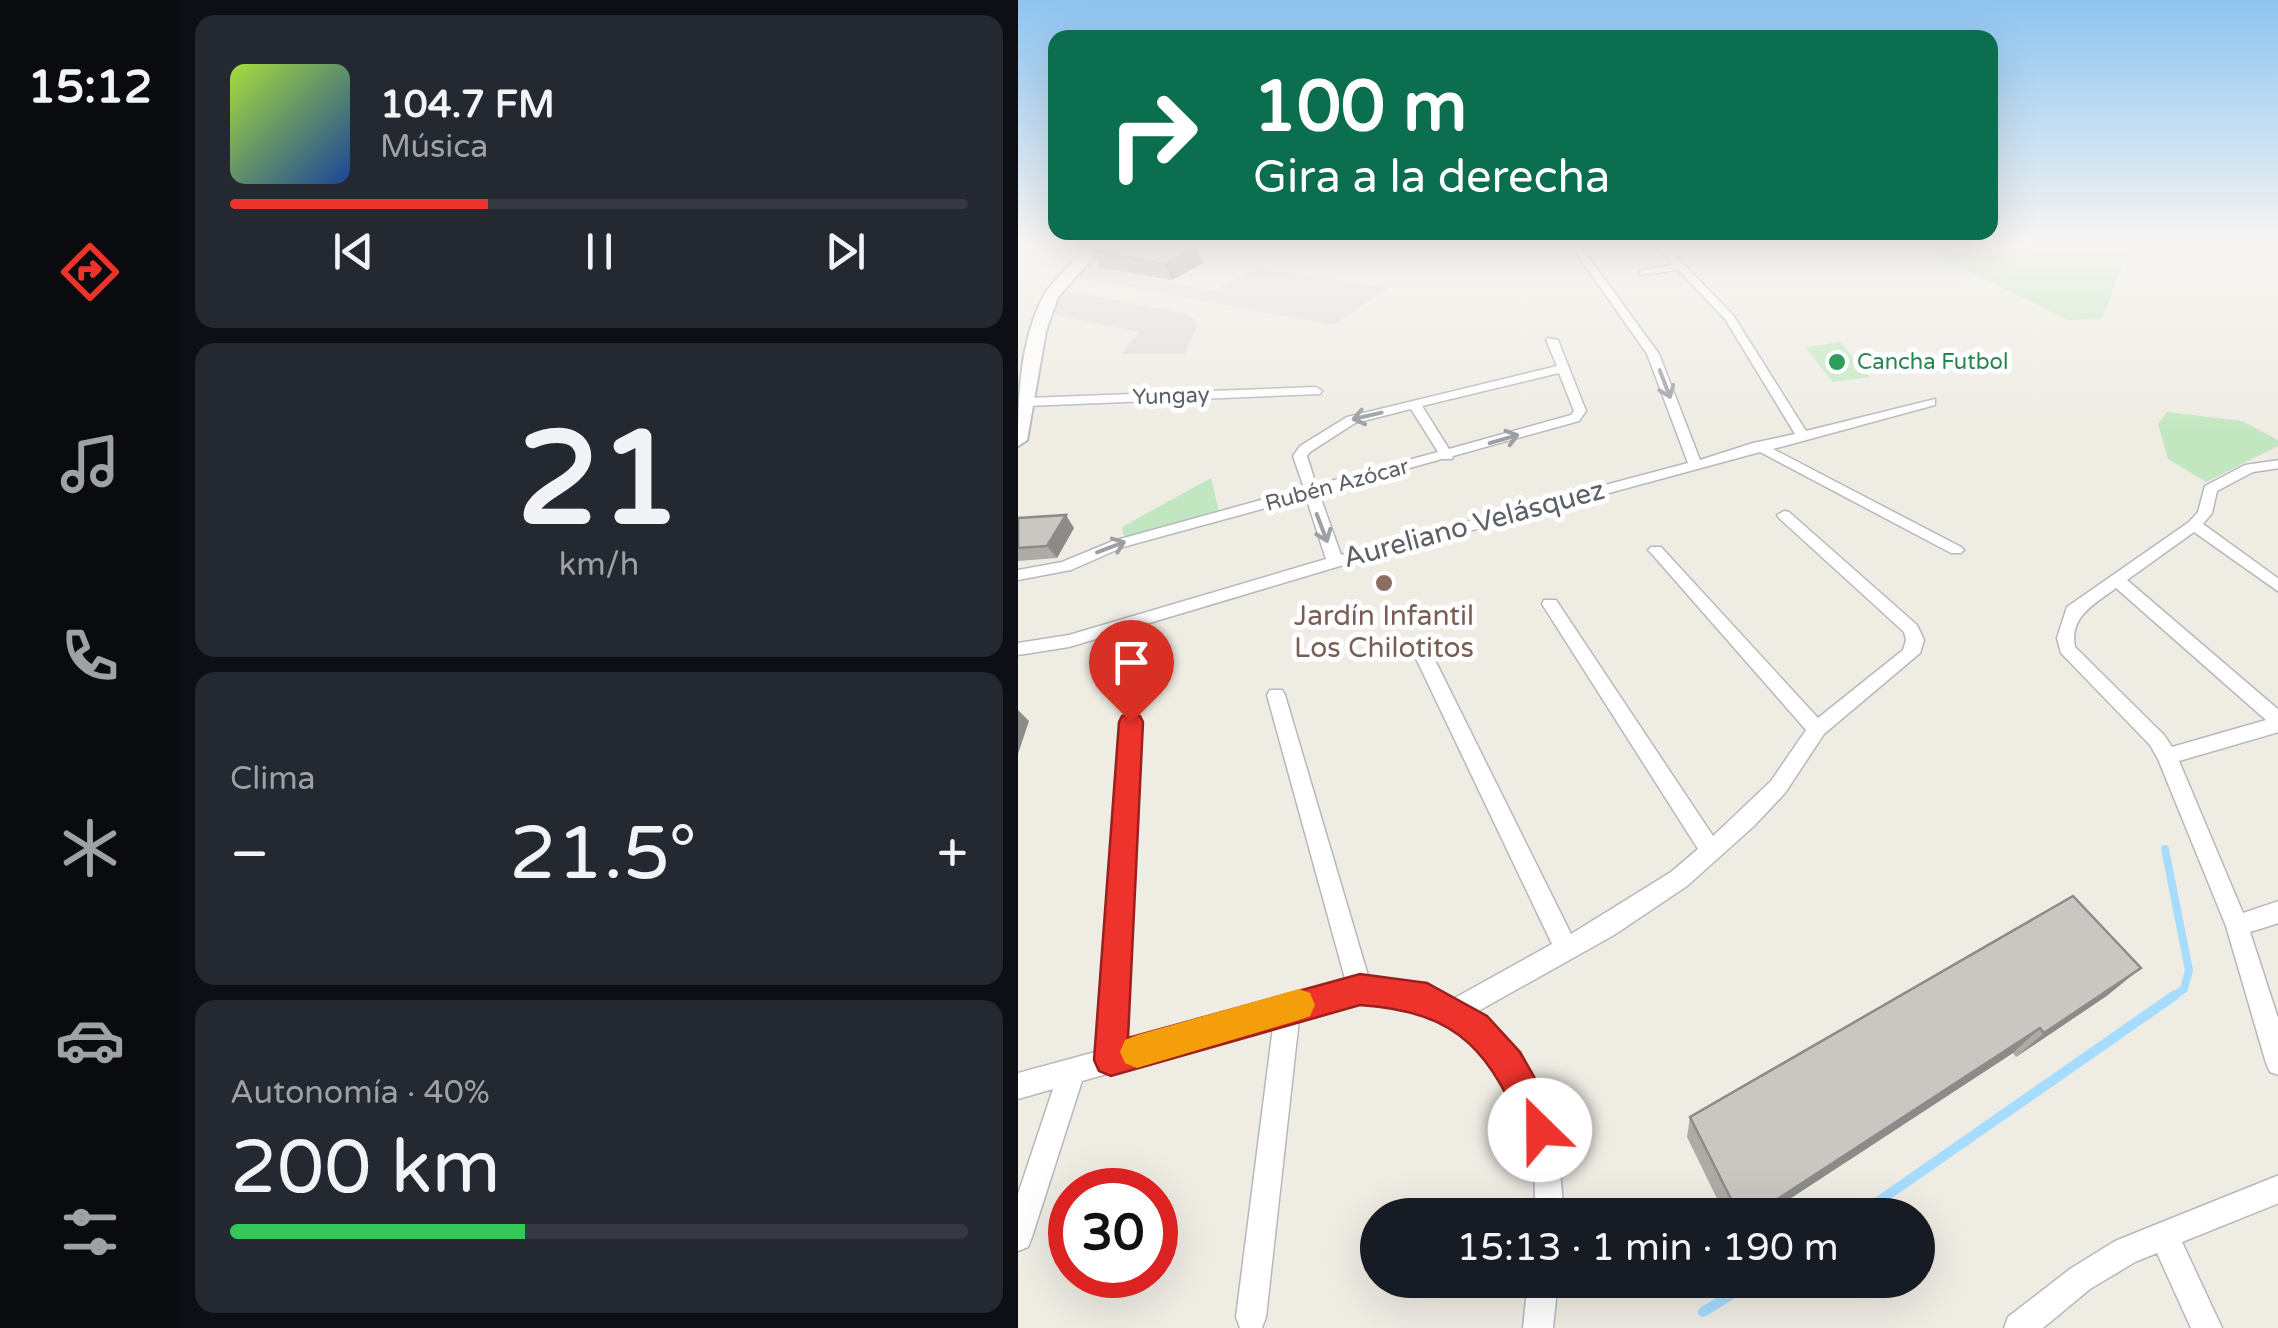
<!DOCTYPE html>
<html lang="es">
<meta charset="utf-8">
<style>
:root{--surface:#171b24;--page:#242831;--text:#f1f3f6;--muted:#9ea1a6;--line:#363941;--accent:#ee322c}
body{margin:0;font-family:"Varela Round",sans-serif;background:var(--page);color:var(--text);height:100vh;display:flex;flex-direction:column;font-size:38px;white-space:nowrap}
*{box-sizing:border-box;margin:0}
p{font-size:32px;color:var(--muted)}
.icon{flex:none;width:55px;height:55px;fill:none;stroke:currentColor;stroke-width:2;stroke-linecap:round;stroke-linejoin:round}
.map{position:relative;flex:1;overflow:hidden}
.sheet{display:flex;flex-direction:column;gap:15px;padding:15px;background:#0d0f14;width:838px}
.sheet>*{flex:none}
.guide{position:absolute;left:30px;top:30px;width:950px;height:210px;border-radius:20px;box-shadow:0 10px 40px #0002;background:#0b6e4f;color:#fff;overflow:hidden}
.speed{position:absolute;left:30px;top:1168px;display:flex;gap:20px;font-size:50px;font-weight:700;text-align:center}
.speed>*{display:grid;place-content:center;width:130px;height:130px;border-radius:50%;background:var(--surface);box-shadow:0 10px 40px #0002;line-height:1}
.speed .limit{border:15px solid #d22;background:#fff;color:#111}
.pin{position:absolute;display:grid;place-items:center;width:85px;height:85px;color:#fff;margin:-102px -42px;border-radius:50% 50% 50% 0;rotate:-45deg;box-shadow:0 0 10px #0007}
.pin .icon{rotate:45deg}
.me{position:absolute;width:110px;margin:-55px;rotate:337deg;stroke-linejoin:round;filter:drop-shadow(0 0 8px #0008)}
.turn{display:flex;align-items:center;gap:35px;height:210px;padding:0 40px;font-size:45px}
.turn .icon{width:130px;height:130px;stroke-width:2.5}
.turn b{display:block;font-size:70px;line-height:85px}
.big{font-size:75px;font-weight:600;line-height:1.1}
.sheet .card{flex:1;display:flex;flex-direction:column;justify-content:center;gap:15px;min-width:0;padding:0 35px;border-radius:20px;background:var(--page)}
.sheet .dial{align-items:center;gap:0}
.dial b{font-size:130px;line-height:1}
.song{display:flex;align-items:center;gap:30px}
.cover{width:120px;height:120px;border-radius:15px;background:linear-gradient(135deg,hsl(80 70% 55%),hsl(220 70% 35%))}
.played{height:10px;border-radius:5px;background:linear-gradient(90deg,var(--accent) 35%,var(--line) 35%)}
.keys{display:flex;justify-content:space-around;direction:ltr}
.heat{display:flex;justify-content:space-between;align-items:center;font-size:55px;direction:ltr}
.charge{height:15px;border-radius:8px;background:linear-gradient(90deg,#34c759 40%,var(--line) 0)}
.trip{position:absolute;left:342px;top:1198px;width:575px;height:100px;border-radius:50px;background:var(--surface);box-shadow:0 10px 40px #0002;font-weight:600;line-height:100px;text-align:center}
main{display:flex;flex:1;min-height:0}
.dock{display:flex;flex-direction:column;width:180px;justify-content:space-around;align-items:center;background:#090b0e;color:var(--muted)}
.dock .icon{width:70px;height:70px}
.dock .current{color:var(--accent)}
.dock b{font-size:45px;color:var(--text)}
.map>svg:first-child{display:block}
.industrial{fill:#e0ded9}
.green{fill:#c2e7c0}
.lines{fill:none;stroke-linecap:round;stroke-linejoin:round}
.stream-far1{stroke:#a5dcff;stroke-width:8}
.stream{stroke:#a5dcff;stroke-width:10}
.street-casing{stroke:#b5b8bc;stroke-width:3}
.secondary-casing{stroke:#b6babf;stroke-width:4}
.street{fill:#fff;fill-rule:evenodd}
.secondary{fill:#fff;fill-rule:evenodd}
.wall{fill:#aeaba7}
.shaded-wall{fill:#8d8b88}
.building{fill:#cac7c2;stroke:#8d8b88;stroke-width:2.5}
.oneway{stroke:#9da0a3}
.route{fill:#ee322c;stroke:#9b201d;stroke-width:2.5}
.slow{fill:#f59e0b}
.leisure-dot{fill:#2e9e5b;stroke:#fff;stroke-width:4}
.education-dot{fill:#8d6e63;stroke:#fff;stroke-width:4}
.labels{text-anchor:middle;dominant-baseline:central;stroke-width:10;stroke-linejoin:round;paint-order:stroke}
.far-leisure-label{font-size:22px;fill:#27864d;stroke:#fff;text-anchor:start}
.far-street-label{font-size:22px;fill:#5c6165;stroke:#fff}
.street-label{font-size:28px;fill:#5c6165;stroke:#fff}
.education-label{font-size:28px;fill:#785e54;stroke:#fff}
</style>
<main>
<nav class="dock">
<b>15:12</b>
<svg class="icon current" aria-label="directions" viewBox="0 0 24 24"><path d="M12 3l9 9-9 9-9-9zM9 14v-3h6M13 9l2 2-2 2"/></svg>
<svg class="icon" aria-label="music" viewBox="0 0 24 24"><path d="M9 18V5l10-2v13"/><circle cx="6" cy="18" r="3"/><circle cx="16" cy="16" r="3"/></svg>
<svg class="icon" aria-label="phone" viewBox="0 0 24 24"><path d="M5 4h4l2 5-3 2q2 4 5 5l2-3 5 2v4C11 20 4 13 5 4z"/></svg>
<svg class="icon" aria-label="climate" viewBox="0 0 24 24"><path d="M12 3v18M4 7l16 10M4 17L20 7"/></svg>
<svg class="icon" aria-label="car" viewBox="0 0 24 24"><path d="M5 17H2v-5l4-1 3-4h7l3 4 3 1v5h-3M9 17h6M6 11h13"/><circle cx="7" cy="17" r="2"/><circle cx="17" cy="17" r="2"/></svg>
<svg class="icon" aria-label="filters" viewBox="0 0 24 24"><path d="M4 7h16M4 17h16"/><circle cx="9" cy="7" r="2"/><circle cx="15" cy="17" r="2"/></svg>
</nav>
<section class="sheet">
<div class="card">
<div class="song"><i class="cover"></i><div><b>104.7 FM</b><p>Música</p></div></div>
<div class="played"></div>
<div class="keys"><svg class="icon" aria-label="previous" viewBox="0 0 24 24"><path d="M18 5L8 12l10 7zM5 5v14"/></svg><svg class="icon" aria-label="pause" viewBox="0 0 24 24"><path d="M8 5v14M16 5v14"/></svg><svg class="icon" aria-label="next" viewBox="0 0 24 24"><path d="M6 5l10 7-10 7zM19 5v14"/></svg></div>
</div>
<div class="card dial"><b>21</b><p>km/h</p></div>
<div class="card"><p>Clima</p>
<div class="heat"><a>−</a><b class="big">21.5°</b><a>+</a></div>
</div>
<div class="card"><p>Autonomía · 40%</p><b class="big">200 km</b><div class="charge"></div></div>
</section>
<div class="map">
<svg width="1261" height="1328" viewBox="0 0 1261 1328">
<rect width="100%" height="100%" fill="#efece4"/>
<path class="industrial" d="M68 265 196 291 238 267 370 288 316 325 57 277Z
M45 290 167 313 177 319 179 326 167 354H103L121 332 33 314 38 296Z"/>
<path class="green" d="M896 244H1112L1084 319 1049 320Z
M822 342 852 377 815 382 787 347Z
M1149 412 1224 421 1260 440V446L1188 482 1150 459 1140 424Z
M193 478 202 516 107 541 104 527Z"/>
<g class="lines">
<path class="stream-far1" d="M1147 849 1171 970 1166 989 1153 998"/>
<path class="stream" d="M841 1215 1157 995
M685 1312 737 1280"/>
<g class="street-casing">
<path id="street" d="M552 244H561L641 354 682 460 735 443 777 434 707 319 660 270 622 275V271L655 265 636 244H646L715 315 788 431 917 399V405L755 449 943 547 946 550 943 553H933L742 452 322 566 51 647 0 655V643L51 635 308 559 288 497 105 547 53 570 0 580V570L44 562 95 541 286 488 275 456 282 446 329 417 539 366 528 340 530 338 540 340 568 411 561 421 435 456 434 459H424L301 493 323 555 670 463 629 354ZM541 373 556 411 553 415 431 449 404 406ZM393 409 420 452 298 485 289 456 292 452 337 423Z
M298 387 304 391 302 394 9 406 3 402 9 398Z
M1261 460V468L1235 472 1199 491 1194 513 1185 524 1261 579V592L1176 532 1109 580 1261 710V732L1161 761 1225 913 1261 901V923L1232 932 1261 1021V1075L1252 1072 1248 1063 1208 926 1140 759 1132 745 1043 653 1039 638 1049 607 1171 522 1180 512 1187 486 1227 465ZM1098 588 1248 720 1154 747 1146 735 1057 647C1051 616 1077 604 1098 588Z
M766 511 771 512 899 625 906 640 902 653 806 734 767 793 736 826 669 886 596 935 455 1014C522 1057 544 1141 545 1215H517C517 1187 517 1159 509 1131 491 1065 432 1011 363 1004 355 1003 347 1002 340 1003 320 1006 300 1014 281 1019L248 1317 244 1328H222L218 1317 255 1027 64 1081 14 1237 10 1247 0 1251V1194L35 1089 0 1099V1073L81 1051 104 722 106 717H120L122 722 106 1043 260 1001 270 995 275 997 328 982 249 695 252 690H264L267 695 351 979 385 982 433 1000 534 944 394 650 397 646H409L412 650 553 934 653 872 680 849 524 604 526 600H538L695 836 753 781 788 730 633 553 630 550 633 547H643L800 718 885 650 888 640 886 632 761 518 759 515Z
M1261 1175V1203L1164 1242 1204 1328H1173L1139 1253 1117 1262 1072 1289 1025 1328H986L990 1317 1052 1269 1097 1241Z
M510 1280H540L535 1328H505Z"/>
</g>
<g class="secondary-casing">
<path id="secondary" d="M73 244H87L40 297 28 331 9 440 0 446C0 397 2 342 25 297 36 278 58 260 73 244Z"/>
</g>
<use href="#street" class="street"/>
<use href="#secondary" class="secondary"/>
</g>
<path class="wall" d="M74 251 185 263 154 280 82 268Z
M0 518 56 528 39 558 0 561Z
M1090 995 998 1057 995 1053 747 1215H707L669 1137 672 1117Z"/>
<path class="shaded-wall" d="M178 247 185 263 154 280 147 264Z
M48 515 56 528 39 558 29 546Z
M0 710 11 721 0 754Z
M1123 968 1090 995 998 1057 1026 1033Z
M1022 1028 995 1053 747 1215H735Z"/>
<path class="building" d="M89 244H160L178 247 147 264 74 251Z
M48 515 29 546 0 548V518Z
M1055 896 1123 968 1026 1033 1022 1028 735 1215H721L672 1117Z"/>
<defs><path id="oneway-shaft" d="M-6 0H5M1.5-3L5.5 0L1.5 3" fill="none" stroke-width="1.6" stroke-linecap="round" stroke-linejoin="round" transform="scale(2.5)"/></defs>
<g class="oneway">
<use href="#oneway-shaft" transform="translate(647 384) rotate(69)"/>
<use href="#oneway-shaft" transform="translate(349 416) rotate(167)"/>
<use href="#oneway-shaft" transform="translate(486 439) rotate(-16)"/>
<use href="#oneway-shaft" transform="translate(304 528) rotate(69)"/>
<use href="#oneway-shaft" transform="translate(93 547) rotate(-21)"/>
</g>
<linearGradient id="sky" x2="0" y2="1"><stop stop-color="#8dc4f1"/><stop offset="0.57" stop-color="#f8f6f3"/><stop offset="1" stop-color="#f8f6f3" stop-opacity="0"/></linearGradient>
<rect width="1261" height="430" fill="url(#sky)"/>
<path class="route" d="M113 713 122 716 125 722 110 1038 342 974 409 983 469 1016 502 1052 532 1105 539 1130 534 1143 522 1148 510 1143C473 1053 444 1012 342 1005L93 1076 81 1071 76 1060 101 722 104 716Z"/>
<path class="slow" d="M281 989 292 993 297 1005 292 1016 281 1020 119 1068 107 1063 102 1052 107 1040 119 1035Z"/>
<circle class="leisure-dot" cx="819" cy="362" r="10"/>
<circle class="education-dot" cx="366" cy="583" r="10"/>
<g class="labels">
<g class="far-leisure-label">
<text x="839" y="362">Cancha Futbol</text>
</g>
<g class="far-street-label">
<text transform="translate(153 396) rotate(-2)">Yungay</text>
<text transform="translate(319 485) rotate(-15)">Rubén Azócar</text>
</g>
<g class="street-label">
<text transform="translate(456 524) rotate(-15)">Aureliano Velásquez</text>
</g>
<g class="education-label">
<text x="366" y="616">Jardín Infantil<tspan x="366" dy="32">Los Chilotitos</tspan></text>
</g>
</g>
</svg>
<div class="speed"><div class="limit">30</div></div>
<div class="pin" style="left:113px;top:722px;background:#d93025"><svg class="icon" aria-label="arrive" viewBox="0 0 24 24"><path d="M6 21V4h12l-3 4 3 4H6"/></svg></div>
<svg class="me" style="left:522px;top:1130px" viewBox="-20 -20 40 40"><circle r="19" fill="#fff"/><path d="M0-13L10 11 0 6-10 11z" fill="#ee322c"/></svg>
<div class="trip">15:13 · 1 min · 190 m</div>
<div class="guide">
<div class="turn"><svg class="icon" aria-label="right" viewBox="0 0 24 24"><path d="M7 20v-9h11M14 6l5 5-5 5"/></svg><div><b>100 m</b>Gira a la derecha</div></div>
</div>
</div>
</main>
